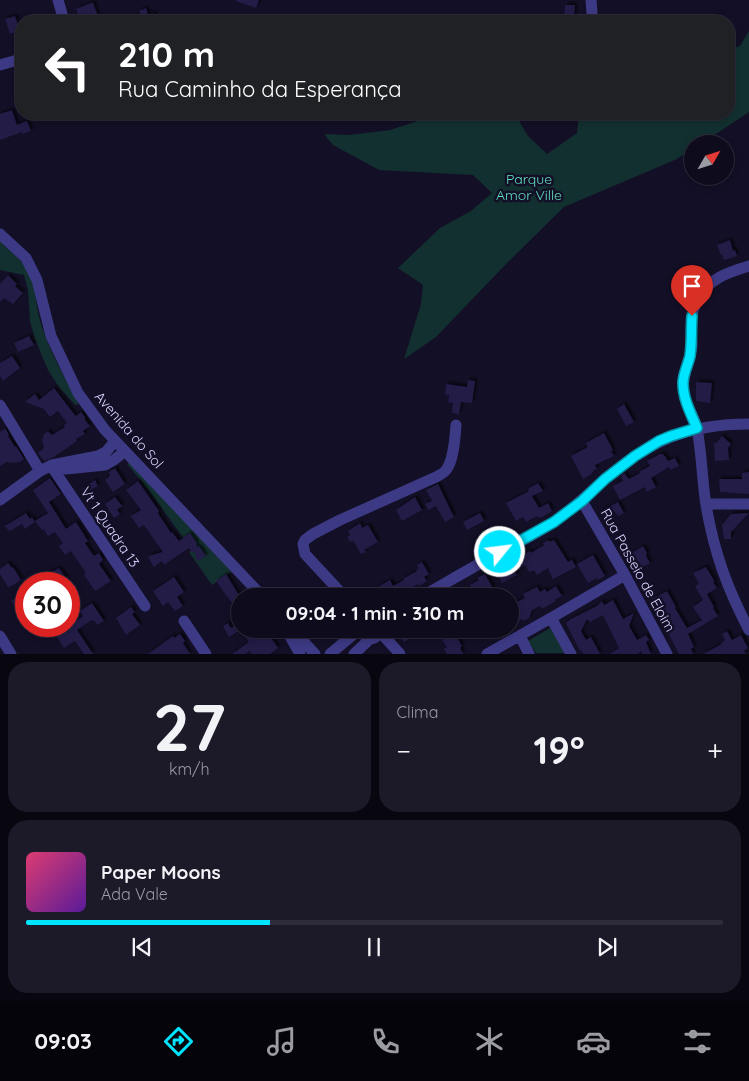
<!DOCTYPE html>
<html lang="pt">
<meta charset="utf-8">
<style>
:root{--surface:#0e0b1c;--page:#1c1929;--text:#f1f3f6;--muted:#9b9ba3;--line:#2e2b3b;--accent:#00e5ff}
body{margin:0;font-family:Quicksand,sans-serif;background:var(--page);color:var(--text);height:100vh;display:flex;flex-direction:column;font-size:19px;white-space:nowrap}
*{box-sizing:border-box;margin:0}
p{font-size:16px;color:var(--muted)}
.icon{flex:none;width:28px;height:28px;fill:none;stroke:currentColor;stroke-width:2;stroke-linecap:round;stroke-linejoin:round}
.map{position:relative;height:654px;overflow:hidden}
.drawer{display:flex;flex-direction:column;gap:8px;padding:8px;background:#08060f;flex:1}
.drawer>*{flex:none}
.guide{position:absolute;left:15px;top:15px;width:720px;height:105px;border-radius:20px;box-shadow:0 2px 8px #0003,0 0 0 1px var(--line);background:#202124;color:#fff;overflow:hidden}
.needle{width:32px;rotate:51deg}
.controls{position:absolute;left:684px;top:135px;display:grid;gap:10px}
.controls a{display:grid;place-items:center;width:50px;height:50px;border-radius:50%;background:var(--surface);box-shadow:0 2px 8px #0003,0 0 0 1px var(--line);font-size:25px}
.speed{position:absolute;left:15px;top:572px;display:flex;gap:10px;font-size:25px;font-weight:700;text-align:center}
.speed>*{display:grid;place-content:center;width:65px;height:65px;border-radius:50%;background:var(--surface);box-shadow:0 2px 8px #0003,0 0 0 1px var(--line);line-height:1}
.speed .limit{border:8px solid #d22;background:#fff;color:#111}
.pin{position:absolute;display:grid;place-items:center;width:42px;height:42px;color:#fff;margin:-51px -21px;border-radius:50% 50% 50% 0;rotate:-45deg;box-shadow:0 0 5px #0007}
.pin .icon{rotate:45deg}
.me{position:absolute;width:55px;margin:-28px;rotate:61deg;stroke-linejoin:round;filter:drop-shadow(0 0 4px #0008)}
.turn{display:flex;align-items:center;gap:18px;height:105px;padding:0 20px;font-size:22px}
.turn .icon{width:65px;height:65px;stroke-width:2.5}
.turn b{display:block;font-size:35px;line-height:42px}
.big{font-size:38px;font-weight:700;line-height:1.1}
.drawer .tile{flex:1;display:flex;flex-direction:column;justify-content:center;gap:8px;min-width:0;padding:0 18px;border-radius:20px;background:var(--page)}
.drawer .dial{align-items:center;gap:0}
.dial b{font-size:65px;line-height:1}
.song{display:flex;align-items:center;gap:15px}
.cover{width:60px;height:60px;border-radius:8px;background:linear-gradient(135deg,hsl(340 70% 55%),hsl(270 70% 35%))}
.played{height:5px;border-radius:2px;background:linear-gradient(90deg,var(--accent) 35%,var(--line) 35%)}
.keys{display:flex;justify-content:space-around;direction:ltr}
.heat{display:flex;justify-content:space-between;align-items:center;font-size:28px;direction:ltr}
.drawer .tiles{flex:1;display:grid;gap:8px;grid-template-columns:1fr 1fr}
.tile:last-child{grid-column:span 2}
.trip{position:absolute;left:231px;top:588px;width:288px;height:50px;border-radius:25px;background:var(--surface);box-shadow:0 2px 8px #0003,0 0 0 1px var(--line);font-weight:700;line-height:50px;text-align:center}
.menu{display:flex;height:80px;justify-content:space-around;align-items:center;background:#06040b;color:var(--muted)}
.menu .icon{width:35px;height:35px}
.menu .current{color:var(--accent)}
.menu b{font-size:22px;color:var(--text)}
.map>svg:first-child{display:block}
.green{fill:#12302f}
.building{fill:#241b47;filter:url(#shadow)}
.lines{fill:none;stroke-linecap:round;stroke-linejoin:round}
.minor{stroke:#3d3a85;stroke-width:11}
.route-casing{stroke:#0095a6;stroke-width:12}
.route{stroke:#00e5ff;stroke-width:9}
.labels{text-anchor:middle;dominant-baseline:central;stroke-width:5;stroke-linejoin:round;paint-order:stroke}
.park-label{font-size:14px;fill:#5fe0c0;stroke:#130f26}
.street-label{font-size:14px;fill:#d9d4ff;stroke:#130f26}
</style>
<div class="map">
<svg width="749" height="654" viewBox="0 0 749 654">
<defs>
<filter id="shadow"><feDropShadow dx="2.5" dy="-2.5" stdDeviation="1" flood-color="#0009"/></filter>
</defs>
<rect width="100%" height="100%" fill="#130f26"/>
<path class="green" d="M749 31V112L701 144H692V149L677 159 564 207 507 263 436 337 404 359 421 304 423 285 398 268 440 228 471 211 492 193 473 175 379 170 333 145 324 134 349 135 390 130 439 114H515L528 136 547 154 577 133 579 114H729V49L740 46Z
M0 241C8 250 21 259 27 269 35 283 36 305 40 321 49 350 64 377 79 404L75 405 59 387 48 370 35 339 30 321 28 290 24 275 0 270Z
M130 462 233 571 212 585 189 552 192 550 148 489 127 464Z
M550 628 565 653H536L528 641Z"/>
<path class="building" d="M236 0H259L256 8 236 1Z
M91 3H93L98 16 80 21 76 9Z
M565 5H575L574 20H564Z
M146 8 148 15 153 13 156 21H143L139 11Z
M15 16 19 27 15 28 16 32 10 34 5 19Z
M12 110 17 125 27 121 31 131 22 134V132L0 140V114Z
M730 240 733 251 735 250 737 256 724 260 722 255H721L717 245Z
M8 275 17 284 15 286 23 293 13 304 8 301 4 298 0 302V284Z
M29 336 34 345 18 352 14 343Z
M12 356 20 368 3 381 0 376V363Z
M468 380 475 381 472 403 461 402 459 414 452 413 453 403 448 402 449 395 445 394 446 384 467 387Z
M696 382 712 383 710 403 696 401Z
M54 388 74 414 76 416 81 412 85 417V420L90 426 83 431 85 434 76 439 77 441 54 457 44 461 38 453 44 448 42 440 44 434 48 431 52 435 65 427 64 425 67 423 58 411 50 417 44 409 25 402 35 394 39 400Z
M624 404 634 422 626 426 617 409Z
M5 428 9 435 8 436 15 447 16 446 24 459 20 462 13 463 7 462 0 466V432Z
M604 433 613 450 611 451 614 456 595 465 597 469 593 471 594 472 591 473 592 474 583 479 571 456 588 447 586 443Z
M722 436 731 444 728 448 729 460 715 461 714 443H716Z
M660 454H663L664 456H665L668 461 675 458 679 466 670 470 669 467 651 478 656 487 647 492 645 487 620 500 613 486 623 481 621 476 624 473 629 479 640 473 639 472 650 466 647 461Z
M115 468 125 484 113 492 105 480 110 476 109 472Z
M749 472V494L720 492 719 479H742V473Z
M50 478 61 494 49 502 66 529 76 522 88 541 85 543 91 552 94 556 99 553 103 560 99 564 111 581 95 591 84 575 86 573 71 551 65 555 59 546 63 543 55 532 48 536 43 529 42 530 35 521 48 513 33 490Z
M95 480 98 486 85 493 82 489Z
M138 481 159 511 158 513 159 515 171 533 172 532 179 541 190 533 196 542 197 547 199 546 206 556 198 561 195 556 196 553 192 552 189 548 164 565 162 561 154 567 148 557 152 555 163 552 144 525 139 528 131 516 141 510 126 490Z
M538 483 543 491 532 496 539 508 548 503 552 511 541 518 540 517 538 518 537 516 526 522 523 517 516 521 506 503 529 491 528 489Z
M438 484 454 517 445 522 436 506 428 510 425 504 432 501 426 490Z
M115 497 122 506 117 510 120 514 114 518 105 504Z
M415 497 422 510 402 521 396 510Z
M618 502 624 513 618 516 615 512 605 517 601 511Z
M26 513 30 519 32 517 35 522 25 529 22 524 10 531 9 530H8L5 526Z
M480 513 484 521 467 530 463 522Z
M749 513 731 532V539H724L722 525 731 514Z
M360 523 362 528 368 525 378 542 364 550 366 552 361 554 354 542 352 541 350 542 347 537 350 535 348 531Z
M548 540 549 542 554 540 568 562 572 560 576 567 553 579 548 568 537 575 534 570 529 572 525 565 514 571 517 575 502 583 494 568 509 560 511 564 522 558 521 556 530 551 531 553 544 545 543 543Z
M643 546 647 553 646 556 650 563 641 568 642 570 636 573 631 566H632L631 564 635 562 630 554Z
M593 555 605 576 598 580 597 578 588 583 577 564Z
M422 562 429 574 424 577 427 581 419 586 418 584 398 596H374L383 592 380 586 390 580 393 586 404 580 403 579 417 571 416 570 419 568 417 565Z
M8 563 12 568 13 567 21 580 12 586V585L8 587 0 574V569Z
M706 567 715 582H713L717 588 707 594 714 607 713 608 718 616 688 634 694 647 691 649 693 654H679L663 622 666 620 658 604 656 605 652 599 667 591 676 607 675 608 687 628 702 620 693 607 703 600 695 586 699 584 693 573Z
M59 568 67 580 61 584H48L45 580 50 577 48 574Z
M226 574 240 597V614L216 581Z
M485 574 495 592 488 596 485 591 480 594 478 589 474 592 470 585 479 580 477 578Z
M174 577 184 592 177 597 183 606 175 611 168 602 163 606 153 591Z
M556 586 562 596 555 600 556 601 542 609 540 606 532 610 529 618 524 621 522 619 510 626V604L517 602 525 598 523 594 537 587 540 592 545 589 547 592Z
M23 592 26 597V603L17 609 11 601Z
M613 600 623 619 634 613 629 626 637 640 646 635 649 640 646 642 651 654H642L641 651 638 654H610L619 648 603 615 590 622 587 619 581 631 586 640 591 637 600 654H583L581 650 580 651 566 623 571 619 597 606 602 601 604 605Z
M92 603 104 621 97 625 94 620 92 621V620L77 630 93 654H84L75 641 64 648 52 629 56 626H69L83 616 80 611Z
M131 607 135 612 132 614 140 625 126 635 116 618Z
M240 622V630L229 637 223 626 228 623 231 628Z
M240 629H263L266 632H267L278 648 270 654H251L250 651 245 654H232L249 642Z
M399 629H409L413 637 404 642 396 631Z
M727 631 732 640 741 635 748 648 744 651 746 654H703L722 644 721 643 725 640 722 634Z
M180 634 185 641 183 643 190 654H148L173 636 174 638Z
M455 634 462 646 460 648 463 654H447L444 649 447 647 442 640Z"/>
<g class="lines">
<path class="minor" d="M58 0 62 14
M591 0 592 13
M0 65 21 59
M0 234 26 258 37 280 51 336 78 393 105 430 262 596
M749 266C729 272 710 278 699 297 693 307 691 319 691 330 691 335 692 340 692 345 690 362 681 377 684 394 686 406 695 417 697 429 702 454 702 480 706 505 714 552 727 588 749 630
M0 405 40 471
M52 465 54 470 145 606
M66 469 105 465 114 460 125 451
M0 500 40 471 52 465 98 456 106 452 115 441
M582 501 625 575 667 654
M706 504H749
M344 596 305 554 303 544 305 540 313 534 340 520 436 477C440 475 444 473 446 470 454 460 455 437 456 425
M423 596C446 583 469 569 492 557 513 545 535 535 555 521 573 509 588 494 604 480 650 440 689 424 749 424
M551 618 571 654
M184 621 206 654
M286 629 300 654
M292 629 315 654
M362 629C364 642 378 642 380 629
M380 632 400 654
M0 636 11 654
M520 636 529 654
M330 654 360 629
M354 654 370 639
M487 654 551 618 625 575"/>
</g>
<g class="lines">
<g class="route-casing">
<path id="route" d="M500 552 554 522 582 501 605 479 635 456 659 441 671 436 697 428C691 414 683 399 683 383 683 374 688 365 690 356 692 343 691 330 692 316"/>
</g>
<use href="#route" class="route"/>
</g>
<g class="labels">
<g class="park-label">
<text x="529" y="179">Parque<tspan x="529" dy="16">Amor Ville</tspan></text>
</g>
<g class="street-label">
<text transform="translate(129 430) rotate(49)">Avenida do Sol</text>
<text transform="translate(110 527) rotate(56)">Vt 1 Quadra 13</text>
<text transform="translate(638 570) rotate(61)">Rua Passeio de Eloim</text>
</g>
</g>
</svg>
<div class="controls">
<a><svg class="needle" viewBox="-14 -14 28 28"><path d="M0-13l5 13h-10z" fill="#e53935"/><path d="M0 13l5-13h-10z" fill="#9b9ba3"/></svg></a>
</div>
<div class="speed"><div class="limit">30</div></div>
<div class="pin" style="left:692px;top:316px;background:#d93025"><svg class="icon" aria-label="arrive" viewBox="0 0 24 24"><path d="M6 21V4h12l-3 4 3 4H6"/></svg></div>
<svg class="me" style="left:500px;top:552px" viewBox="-20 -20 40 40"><circle r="17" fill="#00e5ff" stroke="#fff" stroke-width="3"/><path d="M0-11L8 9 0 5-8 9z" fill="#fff"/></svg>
<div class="trip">09:04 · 1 min · 310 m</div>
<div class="guide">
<div class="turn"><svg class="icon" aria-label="left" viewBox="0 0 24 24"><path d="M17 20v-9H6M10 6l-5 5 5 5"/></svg><div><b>210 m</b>Rua Caminho da Esperança</div></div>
</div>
</div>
<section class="drawer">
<div class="tiles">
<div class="tile dial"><b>27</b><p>km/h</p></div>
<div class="tile"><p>Clima</p>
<div class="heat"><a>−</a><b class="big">19°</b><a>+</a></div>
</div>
<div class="tile">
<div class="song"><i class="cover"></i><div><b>Paper Moons</b><p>Ada Vale</p></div></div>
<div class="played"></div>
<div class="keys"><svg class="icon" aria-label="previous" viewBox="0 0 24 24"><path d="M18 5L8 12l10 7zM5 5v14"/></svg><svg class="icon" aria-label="pause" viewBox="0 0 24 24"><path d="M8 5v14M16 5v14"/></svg><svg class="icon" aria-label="next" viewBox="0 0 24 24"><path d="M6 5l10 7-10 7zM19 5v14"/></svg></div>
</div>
</div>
</section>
<nav class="menu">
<b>09:03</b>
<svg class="icon current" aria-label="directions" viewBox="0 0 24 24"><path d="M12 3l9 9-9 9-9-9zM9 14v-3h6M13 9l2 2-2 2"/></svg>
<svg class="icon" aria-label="music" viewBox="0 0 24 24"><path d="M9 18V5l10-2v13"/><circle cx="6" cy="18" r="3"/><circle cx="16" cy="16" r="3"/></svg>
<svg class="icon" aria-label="phone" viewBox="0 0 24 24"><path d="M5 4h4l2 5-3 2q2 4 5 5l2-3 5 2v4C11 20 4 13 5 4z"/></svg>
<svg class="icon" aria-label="climate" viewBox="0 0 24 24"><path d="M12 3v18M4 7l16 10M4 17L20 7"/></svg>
<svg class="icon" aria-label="car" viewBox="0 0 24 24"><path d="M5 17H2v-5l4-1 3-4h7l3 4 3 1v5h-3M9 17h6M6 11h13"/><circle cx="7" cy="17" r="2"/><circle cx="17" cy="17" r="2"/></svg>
<svg class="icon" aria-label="filters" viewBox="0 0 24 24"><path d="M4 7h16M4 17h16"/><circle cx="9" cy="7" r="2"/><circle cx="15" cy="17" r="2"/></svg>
</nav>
